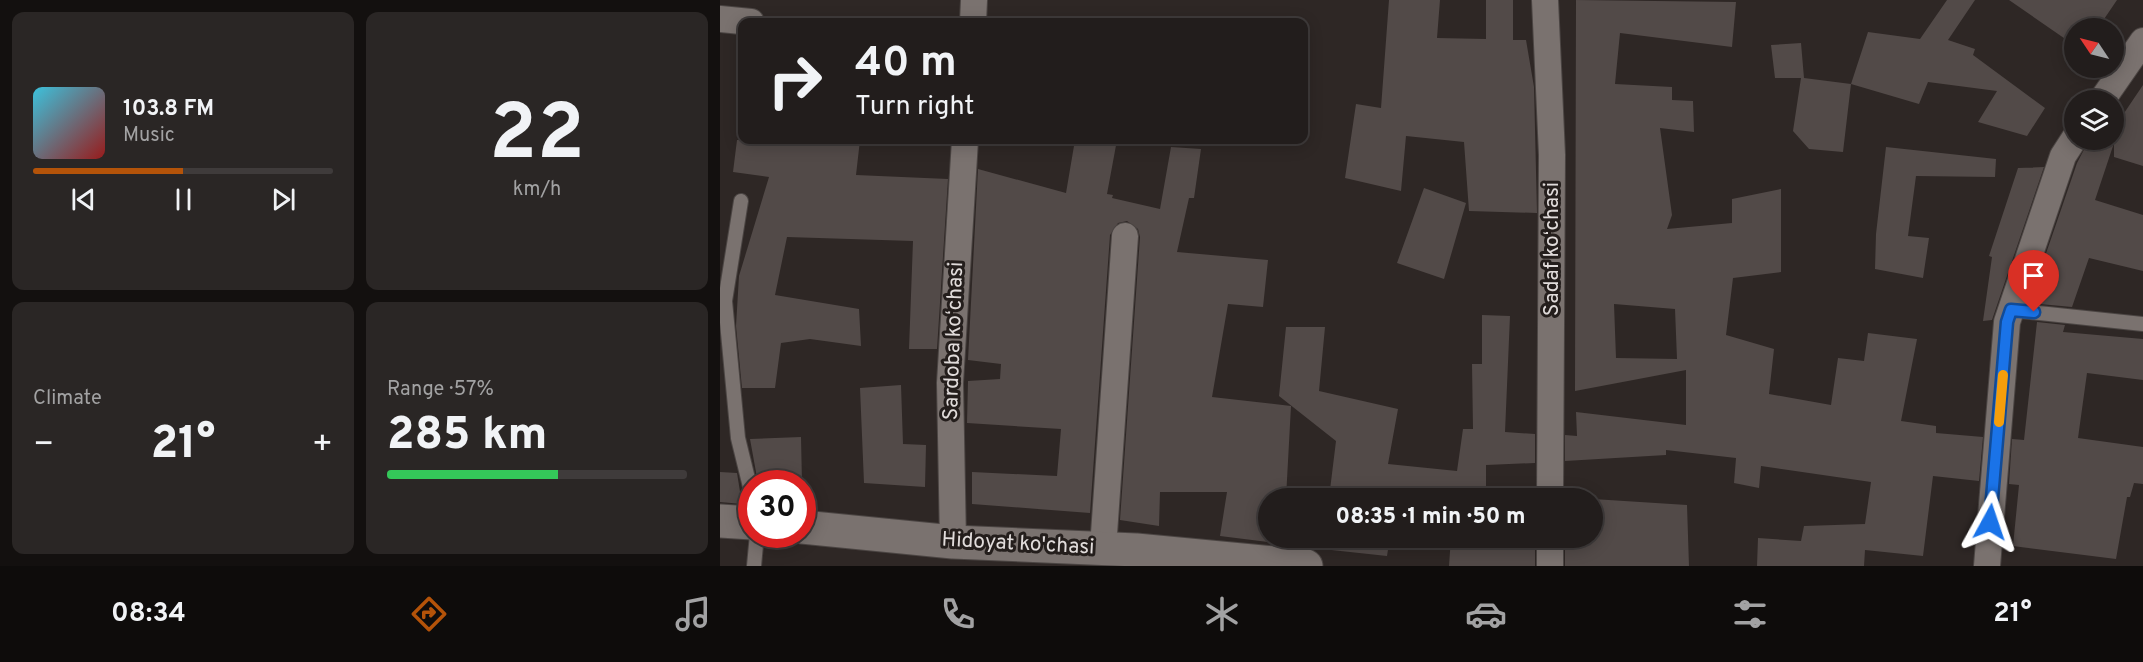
<!DOCTYPE html>
<meta charset="utf-8">
<style>
:root{--surface:#221d1c;--page:#2a2625;--text:#f1f3f6;--muted:#a2a2a3;--line:#3f3b3b;--accent:#b45309}
body{margin:0;font-family:Overpass,sans-serif;background:var(--page);color:var(--text);height:100vh;display:flex;flex-direction:column;font-size:22px;white-space:nowrap}
*{box-sizing:border-box;margin:0}
p{font-size:20px;color:var(--muted)}
.icon{flex:none;width:33px;height:33px;fill:none;stroke:currentColor;stroke-width:2;stroke-linecap:round;stroke-linejoin:round}
.map{position:relative;flex:1;overflow:hidden}
.panel{display:flex;flex-direction:column;gap:12px;padding:12px;background:#13100f;width:720px}
.panel>*{flex:none}
.hud{position:absolute;left:18px;top:18px;width:570px;height:126px;border-radius:12px;box-shadow:0 3px 15px #0003,0 0 0 2px var(--line);background:#221d1c;color:var(--text);overflow:hidden}
.needle{width:39px;rotate:305deg}
.buttons{position:absolute;left:1344px;top:18px;display:grid;gap:12px}
.buttons a{display:grid;place-items:center;width:60px;height:60px;border-radius:50%;background:var(--surface);box-shadow:0 3px 15px #0003,0 0 0 2px var(--line);font-size:30px}
.speed{position:absolute;left:18px;top:470px;display:flex;gap:12px;font-size:30px;font-weight:700;text-align:center}
.speed>*{display:grid;place-content:center;width:78px;height:78px;border-radius:50%;background:var(--surface);box-shadow:0 3px 15px #0003,0 0 0 2px var(--line);line-height:1}
.speed .limit{border:9px solid #d22;background:#fff;color:#111}
.pin{position:absolute;display:grid;place-items:center;width:51px;height:51px;color:#fff;margin:-62px -26px;border-radius:50% 50% 50% 0;rotate:-45deg;box-shadow:0 0 6px #0007}
.pin .icon{rotate:45deg}
.me{position:absolute;width:66px;margin:-33px;rotate:5deg;stroke-linejoin:round;filter:drop-shadow(0 0 4px #0008)}
.turn{display:flex;align-items:center;gap:21px;height:126px;padding:0 18px;font-size:27px}
.turn .icon{width:78px;height:78px;stroke-width:2.5}
.turn b{display:block;font-size:42px;line-height:51px}
.big{font-size:45px;font-weight:800;line-height:1.1}
.panel .card{flex:1;display:flex;flex-direction:column;justify-content:center;gap:9px;min-width:0;padding:0 21px;border-radius:12px;background:var(--page)}
.panel .dial{align-items:center;gap:0}
.dial b{font-size:78px;line-height:1}
.song{display:flex;align-items:center;gap:18px}
.cover{width:72px;height:72px;border-radius:9px;background:linear-gradient(135deg,hsl(190 70% 55%),hsl(0 70% 35%))}
.played{height:6px;border-radius:3px;background:linear-gradient(90deg,var(--accent) 50%,var(--line) 50%)}
.keys{display:flex;justify-content:space-around;direction:ltr}
.heat{display:flex;justify-content:space-between;align-items:center;font-size:33px;direction:ltr}
.charge{height:9px;border-radius:4px;background:linear-gradient(90deg,#34c759 57%,var(--line) 0)}
.panel .tiles{flex:1;display:grid;gap:12px;grid-template-columns:repeat(2,1fr)}
.trip{position:absolute;left:538px;top:488px;width:345px;height:60px;border-radius:30px;background:var(--surface);box-shadow:0 3px 15px #0003,0 0 0 2px var(--line);font-weight:800;line-height:60px;text-align:center}
.tab-bar{display:flex;height:96px;justify-content:space-around;align-items:center;background:#0e0c0b;color:var(--muted)}
.tab-bar .icon{width:42px;height:42px}
.tab-bar .selected{color:var(--accent)}
.tab-bar b{font-size:27px;color:var(--text)}
main{display:flex;flex:1;min-height:0}
.map>svg:first-child{display:block}
.building{fill:#524a48;fill-rule:evenodd}
.lines{fill:none;stroke-linecap:round;stroke-linejoin:round}
.lane-casing{stroke:#4b4543;stroke-width:16}
.street-casing{stroke:#4b4543;stroke-width:28}
.secondary-casing{stroke:#4b4543;stroke-width:35}
.lane{stroke:#7a726f;stroke-width:14}
.street{stroke:#7a726f;stroke-width:26}
.secondary{stroke:#7a726f;stroke-width:33}
.route-casing{stroke:#114b97;stroke-width:15}
.route{stroke:#1a73e8;stroke-width:10}
.slow{stroke:#f59e0b;stroke-width:10}
.labels{text-anchor:middle;dominant-baseline:central;stroke-width:6;stroke-linejoin:round;paint-order:stroke}
.street-label{font-size:21px;fill:#e1dcdb;stroke:#241e1c}
</style>
<main>
<section class="panel">
<div class="tiles">
<div class="card">
<div class="song"><i class="cover"></i><div><b>103.8 FM</b><p>Music</p></div></div>
<div class="played"></div>
<div class="keys"><svg class="icon" aria-label="previous" viewBox="0 0 24 24"><path d="M18 5L8 12l10 7zM5 5v14"/></svg><svg class="icon" aria-label="pause" viewBox="0 0 24 24"><path d="M8 5v14M16 5v14"/></svg><svg class="icon" aria-label="next" viewBox="0 0 24 24"><path d="M6 5l10 7-10 7zM19 5v14"/></svg></div>
</div>
<div class="card dial"><b>22</b><p>km/h</p></div>
<div class="card"><p>Climate</p>
<div class="heat"><a>−</a><b class="big">21°</b><a>+</a></div>
</div>
<div class="card"><p>Range · 57%</p><b class="big">285 km</b><div class="charge"></div></div>
</div>
</section>
<div class="map">
<svg width="1423" height="566" viewBox="0 0 1423 566">
<rect width="100%" height="100%" fill="#2e2725"/>
<path class="building" d="M669 0H720L717 38 766 39V0H793V40H806L814 87 817 213 749 211 744 142 686 136 681 191 625 178 636 104 661 108Z
M856 0 1016 2 1012 47 900 33 895 84 952 87V100L973 101 974 132 940 128 952 215 947 229 1012 223V199L1061 189V272L1013 278 1006 335 1054 349 1049 394 1111 405 1118 358 1144 361 1148 333 1197 339 1181 421 1216 426V433L1263 437 1259 481 1213 476 1203 556 1145 550 1144 566H1037L1038 538 1081 541 1084 526 1145 524 1151 482 1041 466 1039 488 1014 483 1016 458 946 450V455L845 461V435L857 436 856 412 966 425V370L855 391ZM894 304 955 309 957 359 896 358Z
M1227 0H1255L1228 40 1255 49 1253 55 1325 108 1307 136 1258 122 1277 91 1208 82 1199 104 1131 84 1148 32 1200 39Z
M1289 0H1397L1378 28H1354V45Z
M1081 43 1084 78 1131 84 1123 152 1089 149 1073 131 1081 78H1055L1051 45Z
M1423 85V166L1394 157V143L1375 200 1423 215V271L1369 258 1352 307 1309 303 1357 163 1369 140H1394V128Z
M17 140H140L136 175 228 179 217 349H189L193 241 67 237 55 295 139 309 141 346 90 339 61 343 55 388H22L16 326 19 276 49 177 13 172Z
M355 140H397L387 194 393 195 392 198 440 209 451 147 481 149 474 198H469L457 252 548 260 543 307 508 304 492 397 571 406 566 498H549V537H563V544L500 536 507 492H440L439 526 400 520 420 237 418 229 407 221 398 223 390 235 370 513 252 504V472L337 476 341 429 247 423 248 381 280 379 281 364 248 360 258 169 346 193Z
M1166 147 1276 159 1275 177 1196 176 1188 236 1209 238 1203 278 1155 269 1156 234Z
M1324 167 1272 320 1263 321 1272 257 1269 256 1298 168Z
M704 188 746 203 724 279 677 263Z
M762 315 790 316 785 432 815 434V463L766 465V492L815 495V498H609L616 441 559 396 566 327H605L599 391 678 409 668 464 737 471 743 429H753L752 364H762Z
M1317 322 1345 325 1343 332 1423 339V380L1367 373 1358 438 1423 447V484L1414 483 1410 497H1407L1396 559 1293 546 1299 485 1289 484 1292 439 1304 440Z
M181 385 183 444 206 445 205 487 144 483 140 388Z
M81 437 82 483H38L30 439Z
M0 472 17 473 22 504 0 502Z
M873 499 967 505 969 566H845V537H873Z
M604 537H670L667 556 602 549Z
M731 537H815V566H729Z"/>
<g class="lines">
<g class="lane-casing">
<path id="lane" d="M21 201 5 301 18 438 32 495
M1291 310 1423 324
M34 566 37 534"/>
</g>
<g class="street-casing">
<path id="street" d="M825 0 832 155 830 498
M0 19 31 22
M253 22 254 0
M1382 100 1423 41
M233 542 230 383 245 140
M383 548 405 236
M830 566V537
M1267 566 1287 322 1343 156 1354 139"/>
</g>
<g class="secondary-casing">
<path id="secondary" d="M0 521 32 523
M82 527 233 542 416 550 586 566"/>
</g>
<use href="#lane" class="lane"/>
<use href="#street" class="street"/>
<use href="#secondary" class="secondary"/>
</g>
<g class="lines">
<g class="route-casing">
<path id="route" d="M1270 522 1287 322 1291 310 1314 312"/>
</g>
<use href="#route" class="route"/>
<path class="slow" d="M1279 422 1283 375"/>
</g>
<g class="labels">
<g class="street-label">
<text transform="translate(832 249) rotate(-90)">Sadaf koʻchasi</text>
<text transform="translate(234 341) rotate(-88)">Sardoba koʻchasi</text>
<text transform="translate(298 544) rotate(3)">Hidoyat ko'chasi</text>
</g>
</g>
</svg>
<div class="buttons">
<a><svg class="needle" viewBox="-14 -14 28 28"><path d="M0-13l5 13h-10z" fill="#e53935"/><path d="M0 13l5-13h-10z" fill="#a2a2a3"/></svg></a>
<a><svg class="icon" aria-label="layers" viewBox="0 0 24 24"><path d="M12 4l9 5-9 5-9-5zM3 14l9 5 9-5"/></svg></a>
</div>
<div class="speed"><div class="limit">30</div></div>
<div class="pin" style="left:1314px;top:312px;background:#d93025"><svg class="icon" aria-label="arrive" viewBox="0 0 24 24"><path d="M6 21V4h12l-3 4 3 4H6"/></svg></div>
<svg class="me" style="left:1270px;top:522px" viewBox="-20 -20 40 40"><path d="M0-17L14 15 0 8-14 15z" fill="#1a73e8" stroke="#fff" stroke-width="4"/></svg>
<div class="trip">08:35 · 1 min · 50 m</div>
<div class="hud">
<div class="turn"><svg class="icon" aria-label="right" viewBox="0 0 24 24"><path d="M7 20v-9h11M14 6l5 5-5 5"/></svg><div><b>40 m</b>Turn right</div></div>
</div>
</div>
</main>
<nav class="tab-bar">
<b>08:34</b>
<svg class="icon selected" aria-label="directions" viewBox="0 0 24 24"><path d="M12 3l9 9-9 9-9-9zM9 14v-3h6M13 9l2 2-2 2"/></svg>
<svg class="icon" aria-label="music" viewBox="0 0 24 24"><path d="M9 18V5l10-2v13"/><circle cx="6" cy="18" r="3"/><circle cx="16" cy="16" r="3"/></svg>
<svg class="icon" aria-label="phone" viewBox="0 0 24 24"><path d="M5 4h4l2 5-3 2q2 4 5 5l2-3 5 2v4C11 20 4 13 5 4z"/></svg>
<svg class="icon" aria-label="climate" viewBox="0 0 24 24"><path d="M12 3v18M4 7l16 10M4 17L20 7"/></svg>
<svg class="icon" aria-label="car" viewBox="0 0 24 24"><path d="M5 17H2v-5l4-1 3-4h7l3 4 3 1v5h-3M9 17h6M6 11h13"/><circle cx="7" cy="17" r="2"/><circle cx="17" cy="17" r="2"/></svg>
<svg class="icon" aria-label="filters" viewBox="0 0 24 24"><path d="M4 7h16M4 17h16"/><circle cx="9" cy="7" r="2"/><circle cx="15" cy="17" r="2"/></svg>
<b>21°</b>
</nav>
